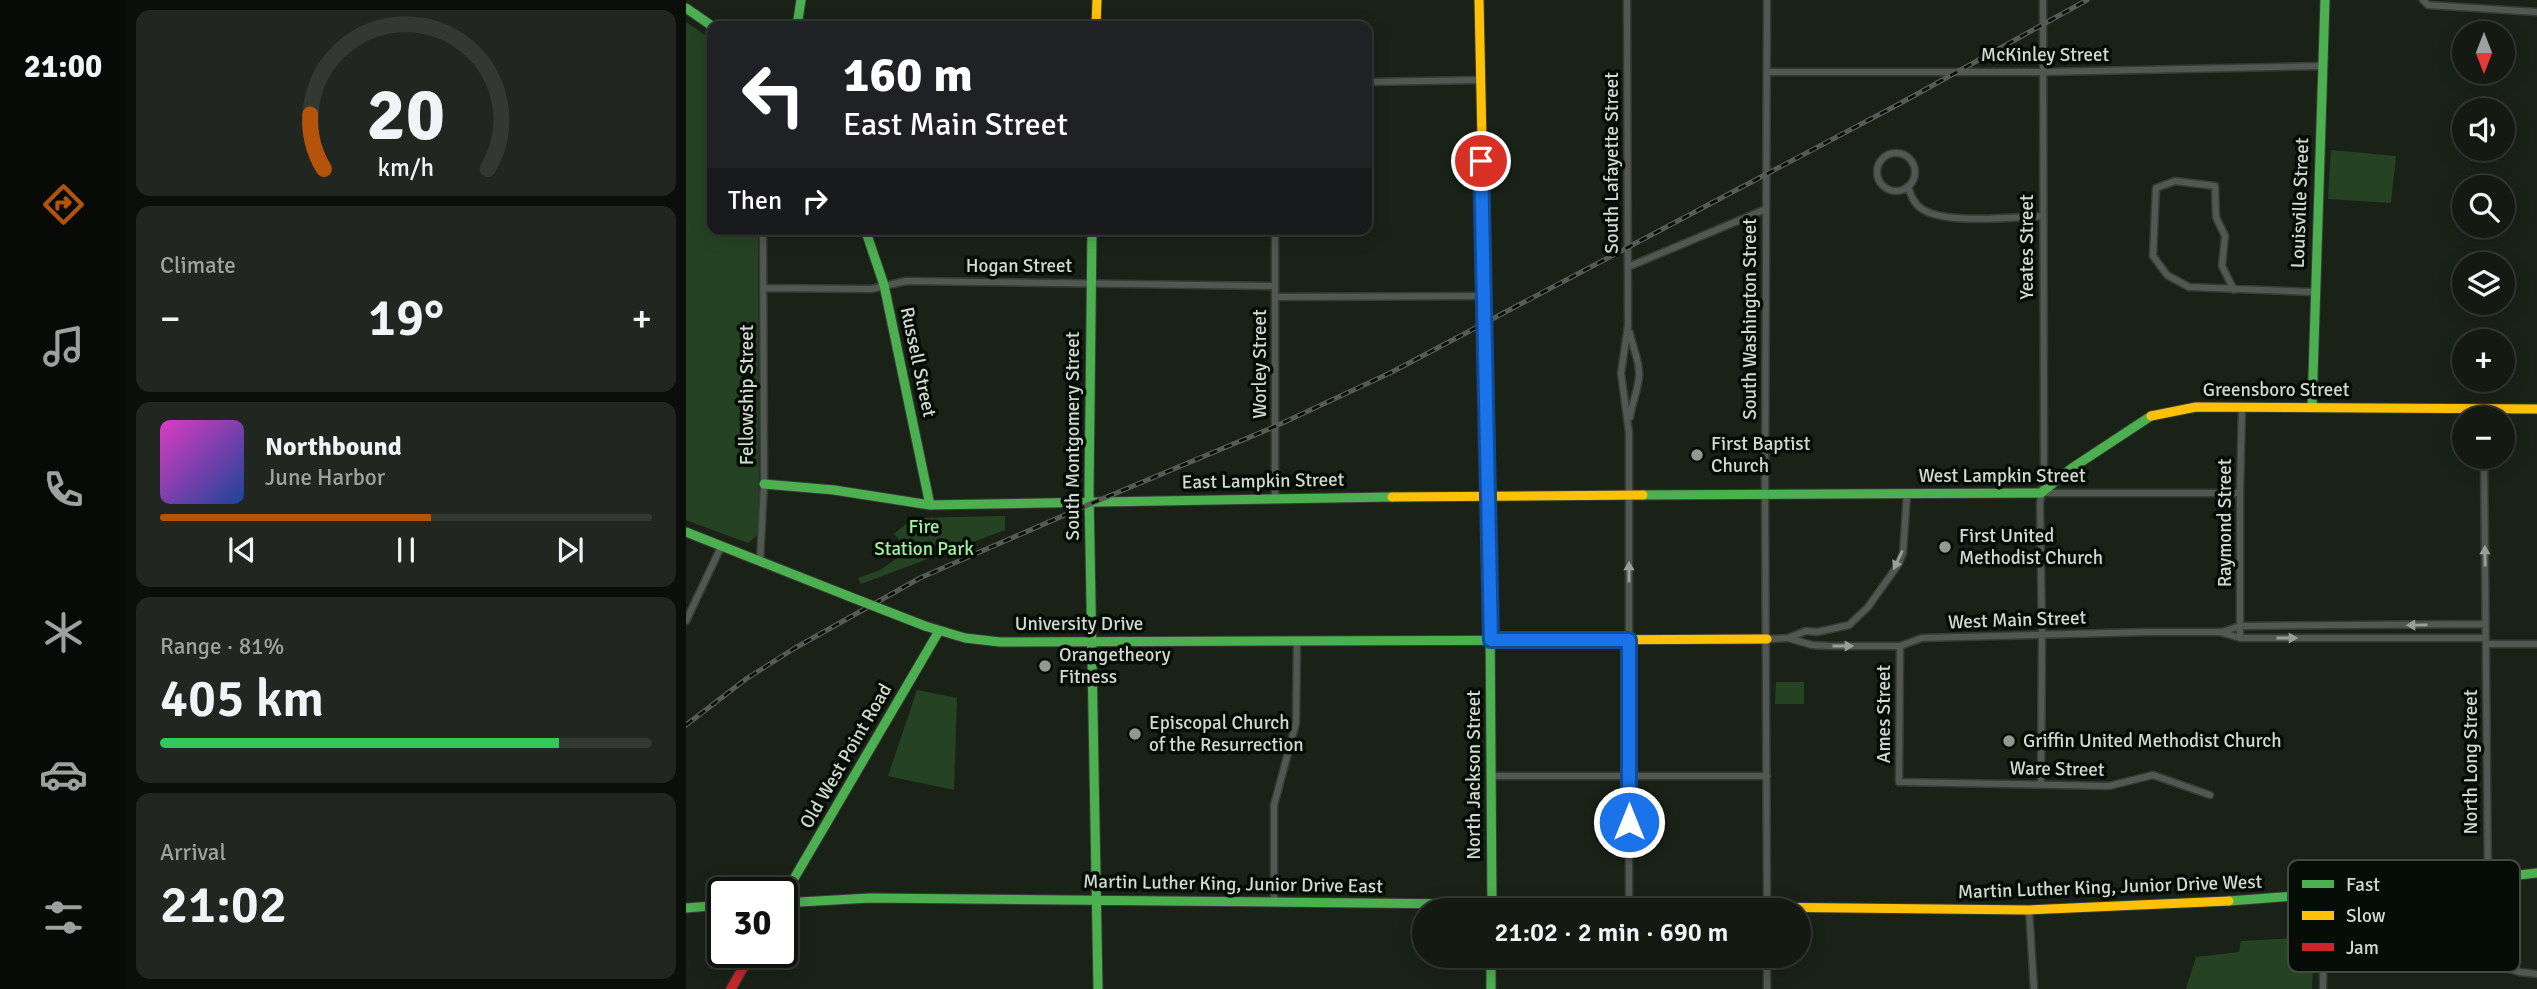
<!DOCTYPE html>
<meta charset="utf-8">
<style>
:root{--surface:#141a12;--page:#212720;--text:#f1f3f6;--muted:#9da19f;--line:#333832;--accent:#b45309}
body{margin:0;font-family:Signika,sans-serif;background:var(--page);color:var(--text);height:100vh;display:flex;flex-direction:column;font-size:26px;white-space:nowrap}
*{box-sizing:border-box;margin:0}
p{font-size:23px;color:var(--muted)}
.icon{flex:none;width:38px;height:38px;fill:none;stroke:currentColor;stroke-width:2;stroke-linecap:round;stroke-linejoin:round}
.map{position:relative;flex:1;overflow:hidden}
.sheet{display:flex;flex-direction:column;gap:10px;padding:10px;background:#0b0e0a;width:560px}
.sheet>*{flex:none}
.top-card{position:absolute;left:21px;top:21px;width:665px;height:214px;border-radius:14px;box-shadow:0 4px 18px #0003,0 0 0 2px var(--line);background:#202124;color:#fff;overflow:hidden}
.needle{width:46px;rotate:180deg}
.buttons{position:absolute;left:1766px;top:21px;display:grid;gap:14px}
.buttons a{display:grid;place-items:center;width:63px;height:63px;border-radius:50%;background:var(--surface);box-shadow:0 4px 18px #0003,0 0 0 2px var(--line);font-size:35px}
.speed{position:absolute;left:21px;top:877px;display:flex;gap:14px;font-size:35px;font-weight:700;text-align:center}
.speed>*{display:grid;place-content:center;width:91px;height:91px;border-radius:50%;background:var(--surface);box-shadow:0 4px 18px #0003,0 0 0 2px var(--line);line-height:1}
.speed .limit{border:4px solid #111;border-radius:10px;background:#fff;color:#111}
.pin{position:absolute;display:grid;place-items:center;width:60px;height:60px;color:#fff;margin:-30px;border:4px solid #fff;border-radius:50%;box-shadow:0 2px 7px #0007}
.me{position:absolute;width:77px;margin:-38px;rotate:0deg;stroke-linejoin:round;filter:drop-shadow(0 0 5px #0008)}
.turn{display:flex;align-items:center;gap:24px;height:147px;padding:0 21px;font-size:32px}
.turn .icon{width:91px;height:91px;stroke-width:2.5}
.turn b{display:block;font-size:49px;line-height:60px}
.then{display:flex;align-items:center;height:66px;padding:0 21px;background:#0003;gap:14px;font-size:26px}
.big{font-size:52px;font-weight:600;line-height:1.1}
.sheet .card{flex:1;display:flex;flex-direction:column;justify-content:center;gap:10px;min-width:0;padding:0 24px;border-radius:14px;background:var(--page)}
.sheet .dial{align-items:center;gap:0}
.dial svg{height:182px;overflow:visible;fill:none;stroke:var(--line);stroke-width:7;stroke-linecap:round;text-anchor:middle}
.dial text{fill:var(--text);stroke:none}
.song{display:flex;align-items:center;gap:21px}
.cover{width:84px;height:84px;border-radius:10px;background:linear-gradient(135deg,hsl(310 70% 55%),hsl(220 70% 35%))}
.played{height:7px;border-radius:4px;background:linear-gradient(90deg,var(--accent) 55%,var(--line) 55%)}
.keys{display:flex;justify-content:space-around;direction:ltr}
.heat{display:flex;justify-content:space-between;align-items:center;font-size:38px;direction:ltr}
.charge{height:10px;border-radius:5px;background:linear-gradient(90deg,#34c759 81%,var(--line) 0)}
.trip{position:absolute;left:726px;top:898px;width:399px;height:70px;border-radius:35px;background:var(--surface);box-shadow:0 4px 18px #0003,0 0 0 2px var(--line);font-weight:600;line-height:70px;text-align:center}
main{display:flex;flex:1;min-height:0}
.tabs{display:flex;flex-direction:column;width:126px;justify-content:space-around;align-items:center;background:#080a07;color:var(--muted)}
.tabs .icon{width:49px;height:49px}
.tabs .selected{color:var(--accent)}
.tabs b{font-size:32px;color:var(--text)}
.map>svg:first-child{display:block}
.green{fill:#254323}
.lines{fill:none;stroke-linecap:round;stroke-linejoin:round}
.street-casing{stroke:#363c35;stroke-width:9}
.fast-casing{stroke:#363c35;stroke-width:11}
.slow-casing{stroke:#363c35;stroke-width:11}
.jam-casing{stroke:#363c35;stroke-width:11}
.street{stroke:#515851;stroke-width:6}
.fast{stroke:#4caf50;stroke-width:9}
.slow{stroke:#ffc107;stroke-width:9}
.jam{stroke:#c62828;stroke-width:9}
.rail-casing{stroke:#565c55;stroke-width:5}
.rail{stroke:#060c06;stroke-width:2.5;stroke-dasharray:8;stroke-linecap:butt}
.fast-bridge-casing{stroke:#363c35;stroke-width:11;stroke-linecap:butt}
.fast-bridge{stroke:#4caf50;stroke-width:9}
.oneway{fill:#97a096}
.route-casing{stroke:#114b97;stroke-width:18}
.route{stroke:#1a73e8;stroke-width:12}
.poi-dot{fill:#909a8f;stroke:#060c06;stroke-width:2.5}
.labels{text-anchor:middle;dominant-baseline:central;stroke-width:7;stroke-linejoin:round;paint-order:stroke}
.street-label{font-size:19px;fill:#d0dacf;stroke:#060c06}
.poi-label{font-size:19px;fill:#d0dacf;stroke:#060c06;text-anchor:start}
.park-label{font-size:19px;fill:#a0f09c;stroke:#060c06}
.key{fill:#060c06;stroke:#434a42;stroke-width:2}
.key-label{font-size:19px;fill:#d0dacf}
</style>
<main>
<nav class="tabs">
<b>21:00</b>
<svg class="icon selected" aria-label="directions" viewBox="0 0 24 24"><path d="M12 3l9 9-9 9-9-9zM9 14v-3h6M13 9l2 2-2 2"/></svg>
<svg class="icon" aria-label="music" viewBox="0 0 24 24"><path d="M9 18V5l10-2v13"/><circle cx="6" cy="18" r="3"/><circle cx="16" cy="16" r="3"/></svg>
<svg class="icon" aria-label="phone" viewBox="0 0 24 24"><path d="M5 4h4l2 5-3 2q2 4 5 5l2-3 5 2v4C11 20 4 13 5 4z"/></svg>
<svg class="icon" aria-label="climate" viewBox="0 0 24 24"><path d="M12 3v18M4 7l16 10M4 17L20 7"/></svg>
<svg class="icon" aria-label="car" viewBox="0 0 24 24"><path d="M5 17H2v-5l4-1 3-4h7l3 4 3 1v5h-3M9 17h6M6 11h13"/><circle cx="7" cy="17" r="2"/><circle cx="17" cy="17" r="2"/></svg>
<svg class="icon" aria-label="filters" viewBox="0 0 24 24"><path d="M4 7h16M4 17h16"/><circle cx="9" cy="7" r="2"/><circle cx="15" cy="17" r="2"/></svg>
</nav>
<section class="sheet">
<div class="card dial"><svg viewBox="0 0 100 80">
<path d="M14 69A42 42 0 1 1 86 69"/>
<path d="M14 69A42 42 0 0 1 8 45" stroke="#b45309"/>
<text x="50" y="56" font-size="32" font-weight="700">20</text>
<text x="50" y="72" font-size="11">km/h</text>
</svg></div>
<div class="card"><p>Climate</p>
<div class="heat"><a>−</a><b class="big">19°</b><a>+</a></div>
</div>
<div class="card">
<div class="song"><i class="cover"></i><div><b>Northbound</b><p>June Harbor</p></div></div>
<div class="played"></div>
<div class="keys"><svg class="icon" aria-label="previous" viewBox="0 0 24 24"><path d="M18 5L8 12l10 7zM5 5v14"/></svg><svg class="icon" aria-label="pause" viewBox="0 0 24 24"><path d="M8 5v14M16 5v14"/></svg><svg class="icon" aria-label="next" viewBox="0 0 24 24"><path d="M6 5l10 7-10 7zM19 5v14"/></svg></div>
</div>
<div class="card"><p>Range · 81%</p><b class="big">405 km</b><div class="charge"></div></div>
<div class="card"><p>Arrival</p><b class="big">21:02</b></div>
</section>
<div class="map">
<svg width="1851" height="989" viewBox="0 0 1851 989">
<rect width="100%" height="100%" fill="#1a2218"/>
<path class="green" d="M0 22 26 40V229H72L73 534 62 543 0 520Z
M1645 150 1710 156 1705 203 1642 199Z
M319 516V530L175 584 172 578 194 570 214 556 209 549 216 543 208 534 227 518Z
M1090 682H1118V704H1089Z
M231 690 271 698 268 790 202 776Z
M1628 937 1626 989H1500L1510 957 1553 952 1555 941Z"/>
<g class="lines">
<g class="street-casing">
<path id="street" d="M941 0 942 326 935 373 943 433V907
M1081 0 1079 495 1081 908
M1737 0 1742 5 1851 12
M1081 72H1358L1637 66
M681 82 793 80
M1191 172a19 19 0 1 1 38 0a19 19 0 1 1-38 0Z
M1222 186C1225 196 1228 204 1236 209 1260 225 1328 217 1357 216
M589 229V499
M942 267 1080 209
M77 288 185 289 220 281 589 286
M1548 290 1536 266 1539 236 1530 217 1529 186 1489 181 1470 188 1467 256 1481 275 1503 287 1628 292
M589 297 799 296
M944 333C946 346 953 359 953 372 954 386 946 402 944 417
M1798 457 1802 879 1798 948 1807 964 1834 972 1851 974
M1355 493H1554
M74 561 78 484 77 229
M0 621 35 547
M1536 632 1554 626 1799 624
M1102 638 1120 631 1131 632 1163 625 1182 607 1212 565 1217 553 1221 494
M1554 638V493L1556 407
M1081 639 1102 638 1126 645 1144 646H1214L1236 638 1460 632H1534L1554 638H1799
M1800 644H1851
M1214 646 1213 782 1423 786 1467 775 1524 795
M805 776H1081
M1355 784 1356 635 1354 503 1358 478 1357 0
M588 902V805L610 723 611 640
M1343 910 1348 989
M1081 989V956
M1637 989 1638 895"/>
</g>
<g class="fast-casing">
<path id="fast" d="M0 8 26 26
M111 26 115 0
M179 229 198 285 244 505
M406 229 403 492 412 989
M1626 407 1639 0
M803 467 806 910
M78 484 148 490 244 505 706 497
M957 495 1355 493 1386 468 1465 416
M0 532 162 596
M239 626 279 638 314 642 885 640
M96 899 253 631
M1543 901 1724 887 1851 873
M96 903 184 898 1065 907
M0 908 37 905
M805 956V989"/>
</g>
<g class="slow-casing">
<path id="slow" d="M793 0 803 467
M410 26 411 0
M1465 416 1510 407 1851 409
M706 497 957 495
M885 640 1081 639
M1065 907 1343 910 1543 901"/>
</g>
<g class="jam-casing">
<path id="jam" d="M45 989 66 952"/>
</g>
<use href="#street" class="street"/>
<use href="#fast" class="fast"/>
<use href="#slow" class="slow"/>
<use href="#jam" class="jam"/>
<g class="rail-casing">
<path id="rail" d="M0 725 60 679 109 648 234 578 404 504 590 426 706 372 1213 104 1401 0"/>
</g>
<use href="#rail" class="rail"/>
<g class="fast-bridge-casing">
<path id="fast-bridge" d="M162 596 239 626"/>
</g>
<use href="#fast-bridge" class="fast-bridge"/>
</g>
<defs><path id="oneway-solid" d="M-6-.8H1V-3.2L6.5 0L1 3.2V.8H-6Z" transform="scale(1.75)"/></defs>
<g class="oneway">
<use href="#oneway-solid" transform="translate(1799 556) rotate(-91)"/>
<use href="#oneway-solid" transform="translate(1212 560) rotate(115)"/>
<use href="#oneway-solid" transform="translate(943 572) rotate(-90)"/>
<use href="#oneway-solid" transform="translate(1731 625) rotate(179)"/>
<use href="#oneway-solid" transform="translate(1601 638)"/>
<use href="#oneway-solid" transform="translate(1157 646)"/>
</g>
<g class="lines">
<g class="route-casing">
<path id="route" d="M795 161 805 640H943V822"/>
</g>
<use href="#route" class="route"/>
</g>
<g class="poi-dot">
<circle cx="1011" cy="455" r="7"/>
<circle cx="1259" cy="547" r="7"/>
<circle cx="359" cy="666" r="7"/>
<circle cx="449" cy="734" r="7"/>
<circle cx="1323" cy="741" r="7"/>
</g>
<g class="labels">
<g class="street-label">
<text x="1359" y="55">McKinley Street</text>
<text transform="translate(926 163) rotate(-90)">South Lafayette Street</text>
<text transform="translate(1614 203) rotate(-88)">Louisville Street</text>
<text transform="translate(1341 247) rotate(-90)">Yeates Street</text>
<text x="333" y="266">Hogan Street</text>
<text transform="translate(1064 319) rotate(-90)">South Washington Street</text>
<text transform="translate(232 362) rotate(78)">Russell Street</text>
<text transform="translate(574 364) rotate(-90)">Worley Street</text>
<text x="1590" y="390">Greensboro Street</text>
<text transform="translate(61 395) rotate(-90)">Fellowship Street</text>
<text transform="translate(387 436) rotate(-90)">South Montgomery Street</text>
<text x="1316" y="476">West Lampkin Street</text>
<text transform="translate(577 481) rotate(-1)">East Lampkin Street</text>
<text transform="translate(1539 523) rotate(-90)">Raymond Street</text>
<text transform="translate(1331 620) rotate(-2)">West Main Street</text>
<text x="393" y="624">University Drive</text>
<text transform="translate(1198 714) rotate(-90)">Ames Street</text>
<text transform="translate(160 756) rotate(-60)">Old West Point Road</text>
<text transform="translate(1785 762) rotate(-90)">North Long Street</text>
<text transform="translate(1371 769) rotate(1)">Ware Street</text>
<text transform="translate(788 775) rotate(-90)">North Jackson Street</text>
<text transform="translate(547 884) rotate(1)">Martin Luther King, Junior Drive East</text>
<text transform="translate(1424 887) rotate(-2)">Martin Luther King, Junior Drive West</text>
</g>
<g class="poi-label">
<text x="1025" y="444">First Baptist<tspan x="1025" dy="22">Church</tspan></text>
<text x="1273" y="536">First United<tspan x="1273" dy="22">Methodist Church</tspan></text>
<text x="373" y="655">Orangetheory<tspan x="373" dy="22">Fitness</tspan></text>
<text x="463" y="723">Episcopal Church<tspan x="463" dy="22">of the Resurrection</tspan></text>
<text x="1337" y="741">Griffin United Methodist Church</text>
</g>
<g class="park-label">
<text x="238" y="527">Fire<tspan x="238" dy="22">Station Park</tspan></text>
</g>
</g>
<rect x="1602" y="860" width="232" height="112" rx="10" class="key"/>
<rect x="1616" y="880" width="32" height="8" fill="#4caf50"/>
<rect x="1616" y="911" width="32" height="9" fill="#ffc107"/>
<rect x="1616" y="943" width="32" height="8" fill="#c62828"/>
<g class="key-label">
<text x="1660" y="891">Fast</text>
<text x="1660" y="922">Slow</text>
<text x="1660" y="954">Jam</text>
</g>
</svg>
<div class="buttons">
<a><svg class="needle" viewBox="-14 -14 28 28"><path d="M0-13l5 13h-10z" fill="#e53935"/><path d="M0 13l5-13h-10z" fill="#9da19f"/></svg></a>
<a><svg class="icon" aria-label="sound" viewBox="0 0 24 24"><path d="M4 9h4l5-4v14l-5-4H4zM17 9q2 3 0 6"/></svg></a>
<a><svg class="icon" aria-label="search" viewBox="0 0 24 24"><circle cx="10" cy="10" r="6"/><path d="M15 15l6 6"/></svg></a>
<a><svg class="icon" aria-label="layers" viewBox="0 0 24 24"><path d="M12 4l9 5-9 5-9-5zM3 14l9 5 9-5"/></svg></a>
<a>+</a>
<a>−</a>
</div>
<div class="speed"><div class="limit">30</div></div>
<div class="pin" style="left:795px;top:161px;background:#d93025"><svg class="icon" aria-label="arrive" viewBox="0 0 24 24"><path d="M6 21V4h12l-3 4 3 4H6"/></svg></div>
<svg class="me" style="left:943px;top:822px" viewBox="-20 -20 40 40"><circle r="17" fill="#1a73e8" stroke="#fff" stroke-width="3"/><path d="M0-11L8 9 0 5-8 9z" fill="#fff"/></svg>
<div class="trip">21:02 · 2 min · 690 m</div>
<div class="top-card">
<div class="turn"><svg class="icon" aria-label="left" viewBox="0 0 24 24"><path d="M17 20v-9H6M10 6l-5 5 5 5"/></svg><div><b>160 m</b>East Main Street</div></div>
<div class="then">Then<svg class="icon" aria-label="right" viewBox="0 0 24 24"><path d="M7 20v-9h11M14 6l5 5-5 5"/></svg></div>
</div>
</div>
</main>
